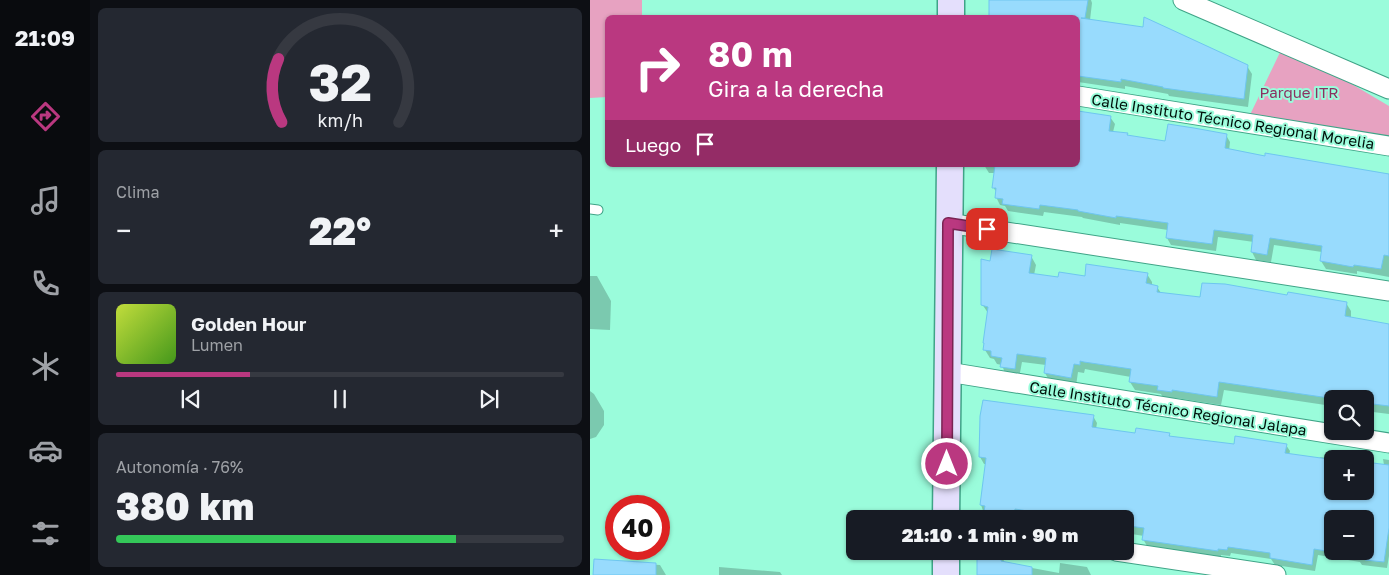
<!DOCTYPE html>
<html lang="es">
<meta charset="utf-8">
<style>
:root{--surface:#171b24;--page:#242831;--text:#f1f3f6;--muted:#9ea1a6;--line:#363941;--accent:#ba3880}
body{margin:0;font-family:"Golos Text",sans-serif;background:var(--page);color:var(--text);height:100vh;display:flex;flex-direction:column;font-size:19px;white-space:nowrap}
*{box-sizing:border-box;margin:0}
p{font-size:16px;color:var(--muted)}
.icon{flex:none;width:28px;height:28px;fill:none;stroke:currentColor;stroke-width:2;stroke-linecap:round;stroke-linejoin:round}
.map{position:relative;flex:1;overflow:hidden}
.drawer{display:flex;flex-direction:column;gap:8px;padding:8px;background:#0d0f14;width:500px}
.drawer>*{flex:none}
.banner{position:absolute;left:15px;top:15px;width:475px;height:152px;border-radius:8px;box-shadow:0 1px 4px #0004;background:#ba3880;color:#fff;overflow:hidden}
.tools{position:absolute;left:734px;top:390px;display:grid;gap:10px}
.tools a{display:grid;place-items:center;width:50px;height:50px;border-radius:8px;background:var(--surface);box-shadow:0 1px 4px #0004;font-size:25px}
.speed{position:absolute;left:15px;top:495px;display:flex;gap:10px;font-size:25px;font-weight:700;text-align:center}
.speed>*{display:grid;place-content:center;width:65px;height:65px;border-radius:50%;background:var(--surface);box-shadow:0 1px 4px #0004;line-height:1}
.speed .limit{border:8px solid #d22;background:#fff;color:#111}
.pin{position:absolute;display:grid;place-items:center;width:42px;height:42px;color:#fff;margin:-21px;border-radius:10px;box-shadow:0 2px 8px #0006}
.me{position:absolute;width:55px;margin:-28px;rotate:0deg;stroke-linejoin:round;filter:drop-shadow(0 0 4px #0008)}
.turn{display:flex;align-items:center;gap:18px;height:105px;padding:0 20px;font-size:22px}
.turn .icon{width:65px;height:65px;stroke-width:2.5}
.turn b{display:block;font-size:35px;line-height:42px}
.then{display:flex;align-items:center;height:48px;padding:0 20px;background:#0003;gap:10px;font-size:19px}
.big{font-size:38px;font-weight:800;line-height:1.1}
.drawer .tile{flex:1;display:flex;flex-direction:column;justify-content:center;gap:8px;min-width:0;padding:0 18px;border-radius:8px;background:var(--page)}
.drawer .dial{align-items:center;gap:0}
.dial svg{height:130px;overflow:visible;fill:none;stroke:var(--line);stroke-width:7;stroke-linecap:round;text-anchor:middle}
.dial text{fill:var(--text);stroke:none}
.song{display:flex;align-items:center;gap:15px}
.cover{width:60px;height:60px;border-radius:8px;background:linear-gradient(135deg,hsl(70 70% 55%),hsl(100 70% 35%))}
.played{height:5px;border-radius:2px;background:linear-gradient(90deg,var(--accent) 30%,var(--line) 30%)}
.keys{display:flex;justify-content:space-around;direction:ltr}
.heat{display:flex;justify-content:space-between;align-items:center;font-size:28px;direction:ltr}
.charge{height:8px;border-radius:4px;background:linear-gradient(90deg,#34c759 76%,var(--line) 0)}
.trip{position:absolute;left:256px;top:510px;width:288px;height:50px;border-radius:8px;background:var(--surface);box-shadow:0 1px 4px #0004;font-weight:800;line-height:50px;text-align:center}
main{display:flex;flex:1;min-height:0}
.dock{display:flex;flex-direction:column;width:90px;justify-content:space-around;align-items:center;background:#090b0e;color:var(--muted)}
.dock .icon{width:35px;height:35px}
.dock .on{color:var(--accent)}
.dock b{font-size:22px;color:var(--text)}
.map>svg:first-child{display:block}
.green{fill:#e7a2c1}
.shadow{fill:#0003;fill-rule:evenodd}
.building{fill:#98dbfd;stroke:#6ec6f0}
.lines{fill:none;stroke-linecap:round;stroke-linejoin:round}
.lane-casing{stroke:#3fa487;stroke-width:11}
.street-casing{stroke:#3fa487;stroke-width:21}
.secondary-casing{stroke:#3fa487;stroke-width:29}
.lane{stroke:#fff;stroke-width:9}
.street{stroke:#fff;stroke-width:19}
.secondary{stroke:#e4dffc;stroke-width:26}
.route-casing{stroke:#792453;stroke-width:12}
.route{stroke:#ba3880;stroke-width:9}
.labels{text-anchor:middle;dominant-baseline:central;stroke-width:4;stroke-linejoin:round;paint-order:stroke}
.park-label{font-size:15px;fill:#8b3161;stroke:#9afcdb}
.street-label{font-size:15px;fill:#00100a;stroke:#9afcdb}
</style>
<main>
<nav class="dock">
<b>21:09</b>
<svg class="icon on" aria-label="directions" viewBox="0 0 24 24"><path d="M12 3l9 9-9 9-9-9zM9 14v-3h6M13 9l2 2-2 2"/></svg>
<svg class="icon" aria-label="music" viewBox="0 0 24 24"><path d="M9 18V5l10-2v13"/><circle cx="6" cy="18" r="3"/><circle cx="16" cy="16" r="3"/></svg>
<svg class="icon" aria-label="phone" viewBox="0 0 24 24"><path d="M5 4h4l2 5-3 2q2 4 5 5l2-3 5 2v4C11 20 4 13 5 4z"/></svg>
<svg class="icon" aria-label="climate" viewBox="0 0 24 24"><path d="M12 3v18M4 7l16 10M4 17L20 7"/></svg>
<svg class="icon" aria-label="car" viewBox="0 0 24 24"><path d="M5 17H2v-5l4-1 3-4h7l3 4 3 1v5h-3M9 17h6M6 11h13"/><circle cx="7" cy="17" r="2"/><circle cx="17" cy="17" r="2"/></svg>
<svg class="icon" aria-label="filters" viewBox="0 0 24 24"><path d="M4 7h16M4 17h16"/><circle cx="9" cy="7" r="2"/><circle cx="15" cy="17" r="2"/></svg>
</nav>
<section class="drawer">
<div class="tile dial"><svg viewBox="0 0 100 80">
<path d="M14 69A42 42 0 1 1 86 69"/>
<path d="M14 69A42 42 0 0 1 12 30" stroke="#ba3880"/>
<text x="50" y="56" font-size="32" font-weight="700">32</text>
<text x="50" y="72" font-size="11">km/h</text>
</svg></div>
<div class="tile"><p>Clima</p>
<div class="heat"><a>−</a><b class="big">22°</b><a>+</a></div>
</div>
<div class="tile">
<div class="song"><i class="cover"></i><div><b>Golden Hour</b><p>Lumen</p></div></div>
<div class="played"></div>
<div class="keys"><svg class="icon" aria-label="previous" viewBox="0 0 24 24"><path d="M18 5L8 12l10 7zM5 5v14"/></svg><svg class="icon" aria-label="pause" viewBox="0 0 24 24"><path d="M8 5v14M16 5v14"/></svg><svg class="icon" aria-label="next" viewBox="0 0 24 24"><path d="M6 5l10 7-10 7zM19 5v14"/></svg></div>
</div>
<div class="tile"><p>Autonomía · 76%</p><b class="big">380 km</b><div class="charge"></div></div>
</section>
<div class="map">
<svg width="799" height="575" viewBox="0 0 799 575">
<rect width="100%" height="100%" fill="#9afcdb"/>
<path class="green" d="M0 0H52V17L18 18 17 97 0 98Z
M694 44 799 106V139L658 119Z"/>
<path class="shadow" d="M400 0H501L502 3 500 20 657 66 662 74 658 107 579 96 578 94 535 86V89L488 82V18Z
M488 112 520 117 525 124 523 132 537 134 538 136 576 142 636 135 640 142 639 151 799 174V277L767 271V274L736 269 731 261 732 252 684 245 681 262 666 260 662 252 664 242 628 237 626 251 581 245 577 238 578 230 530 223V225L493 218 492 217 454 212 453 216 418 211 415 206 410 205 406 197 407 193 403 187 405 173H399L394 165H488Z
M441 256 446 265 444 275 469 279 557 274 562 282V286L567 287 571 293 611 298 698 297 756 303 761 311V319L799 326V414L775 411V399H742V406L634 390 631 405 586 398V400L573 398 571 394 545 390 540 382 541 377 500 370 495 369 494 373 488 372 486 386 460 382 455 373 456 365 432 362 429 378 416 376 412 365 407 364 404 359 400 358 395 350 398 313 392 304 401 262Z
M0 276H7L21 301 20 330 0 329Z
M0 391 4 394 14 411V425L6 437 0 439Z
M503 416 507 423 506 429 546 434H579L581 438 645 445H696L700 451 699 455 729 459 730 457 743 459 742 491H775V463L794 465 793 459 799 460V556L797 568 772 565 770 562 728 555 725 571 685 565 681 559 641 553 640 556 631 555V557L557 546 553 539 554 536 535 533V519H453L428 515 427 519H396L391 505 397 464H394L390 457ZM742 519H775V551H742Z
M411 555 415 563 469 573 470 563 497 567 501 575H388Z
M5 560 70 565 76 575H4Z
M129 567 190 572 192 575H129Z"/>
<path class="building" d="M399 0H498L495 18H491L553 27 554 17 658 65 654 99 573 88V87L531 79V82L488 76V18H399Z
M488 111 521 116 519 131 538 133 537 135 575 141 578 124 604 128 637 134 635 148 675 156V153L799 174V256L794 255 791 269 764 265 763 267 730 261 732 246 680 238 677 255 661 252 663 235 624 230 622 244 576 238 578 223 526 216V218L488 211V210L450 205 449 209 412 204 413 199 405 198 406 188H402L405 165H488Z
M402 249 442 255 439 273 468 277 469 272 495 276 496 264 558 273 556 283 568 286 567 292 610 297 612 283 635 284 697 295 698 292 757 302 755 316 799 324V406L775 403V399H746L629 382 627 397 582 390V392L567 390 568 386 539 382 541 369 494 362 490 361V365L484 364 481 378 454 373 456 358 427 354 425 369 410 367 412 358 401 356V351L393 350 394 343H393L398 307 391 305V259L400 261Z
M393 400 504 415 502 427 545 433 546 428 580 433 579 436 644 444 645 436 697 444 695 453 738 459 737 463 742 464V491H775V462L799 465V528L794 562 775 560V519L742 517V552L724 549 722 565 680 558V553L638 547 637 550 628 549V551L552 540 554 528 539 526V523L535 522V519H488L425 509 423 519H411L393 516 395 506 390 505 396 458 389 457 390 416Z
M387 551 412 554 411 561 442 567V575H387Z
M4 559 66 563V575H3Z"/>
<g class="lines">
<g class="lane-casing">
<path id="lane" d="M0 209 8 210"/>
</g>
<g class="street-casing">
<path id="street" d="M593 0 799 89
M488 96 799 146
M358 223 799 291
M358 372 799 443
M526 551 686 575"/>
</g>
<g class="secondary-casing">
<path id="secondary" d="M361 0V18
M356 519 360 165
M356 575V551"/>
</g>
<use href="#lane" class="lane"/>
<use href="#street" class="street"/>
<use href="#secondary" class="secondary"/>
</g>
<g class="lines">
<g class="route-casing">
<path id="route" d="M357 464 358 223 397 229"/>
</g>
<use href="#route" class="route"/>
</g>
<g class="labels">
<g class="park-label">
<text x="709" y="92">Parque ITR</text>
</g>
<g class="street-label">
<text transform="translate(643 121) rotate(9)">Calle Instituto Técnico Regional Morelia</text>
<text transform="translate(578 408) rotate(9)">Calle Instituto Técnico Regional Jalapa</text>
</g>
</g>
</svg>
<div class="tools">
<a><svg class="icon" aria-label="search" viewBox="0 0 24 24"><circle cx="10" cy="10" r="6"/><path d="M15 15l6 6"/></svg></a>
<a>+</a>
<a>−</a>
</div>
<div class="speed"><div class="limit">40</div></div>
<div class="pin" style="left:397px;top:229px;background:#d93025"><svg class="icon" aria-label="arrive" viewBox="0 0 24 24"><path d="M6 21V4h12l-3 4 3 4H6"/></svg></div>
<svg class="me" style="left:357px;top:464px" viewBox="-20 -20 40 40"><circle r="17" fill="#ba3880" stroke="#fff" stroke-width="3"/><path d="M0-11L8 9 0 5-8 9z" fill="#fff"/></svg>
<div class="trip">21:10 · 1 min · 90 m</div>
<div class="banner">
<div class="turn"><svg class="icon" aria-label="right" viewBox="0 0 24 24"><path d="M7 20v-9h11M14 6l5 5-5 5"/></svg><div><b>80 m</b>Gira a la derecha</div></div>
<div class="then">Luego<svg class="icon" aria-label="arrive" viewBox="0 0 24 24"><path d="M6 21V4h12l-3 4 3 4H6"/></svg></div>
</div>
</div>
</main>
